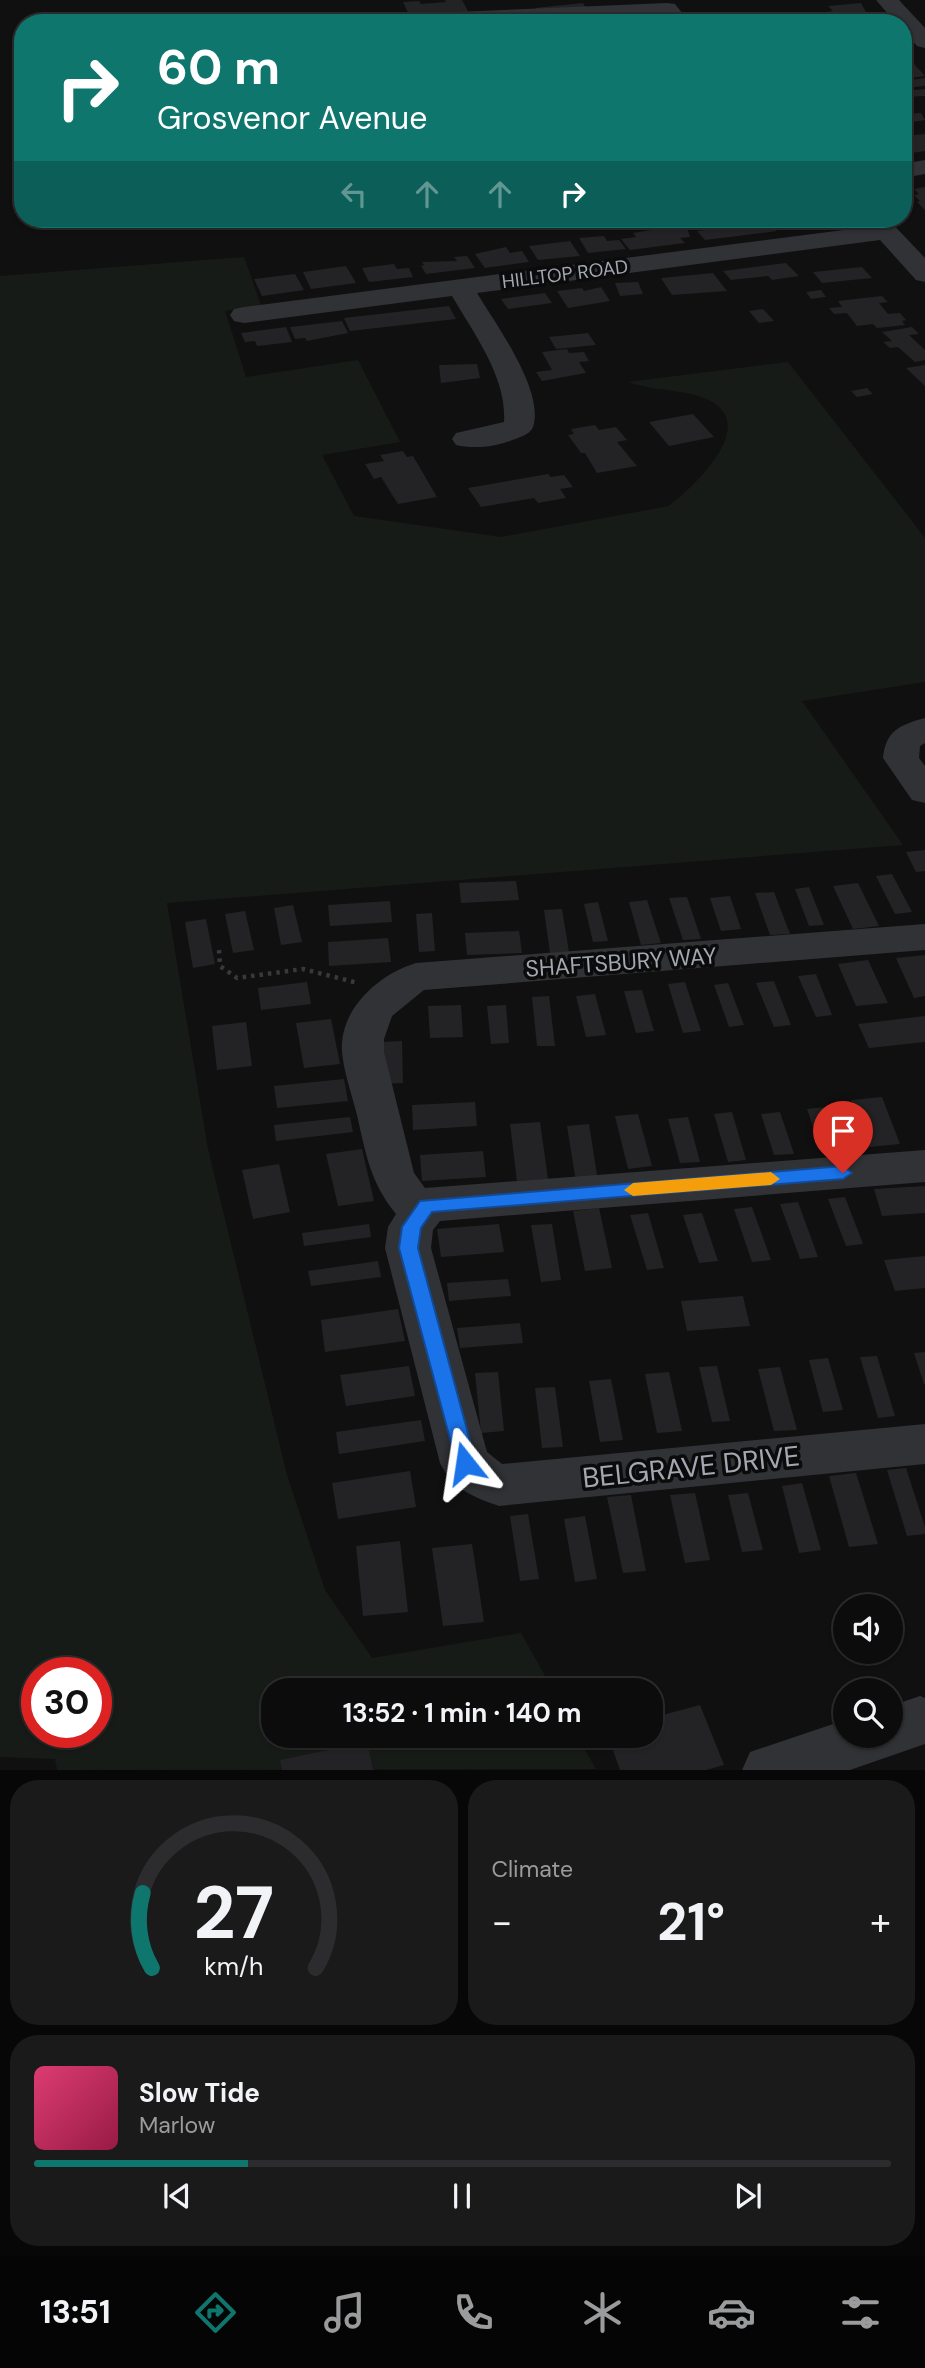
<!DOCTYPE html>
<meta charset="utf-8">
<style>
:root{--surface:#0c0c0d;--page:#1a1a1b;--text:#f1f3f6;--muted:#9a9b9d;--line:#2c2c2e;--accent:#0f766e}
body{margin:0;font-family:"DM Sans",sans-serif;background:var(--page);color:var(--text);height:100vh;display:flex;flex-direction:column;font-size:26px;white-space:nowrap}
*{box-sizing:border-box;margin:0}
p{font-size:23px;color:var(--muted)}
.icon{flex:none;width:38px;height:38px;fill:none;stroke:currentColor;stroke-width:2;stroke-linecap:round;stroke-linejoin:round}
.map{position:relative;height:1770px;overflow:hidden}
.drawer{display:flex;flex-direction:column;gap:10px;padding:10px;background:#070707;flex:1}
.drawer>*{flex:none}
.hud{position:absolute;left:14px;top:14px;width:898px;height:214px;border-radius:28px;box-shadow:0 2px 5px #0004,0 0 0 2px var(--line);background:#0f766e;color:#fff;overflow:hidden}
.controls{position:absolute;left:833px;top:1594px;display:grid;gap:14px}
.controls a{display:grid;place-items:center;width:70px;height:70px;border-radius:50%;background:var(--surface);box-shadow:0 2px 5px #0004,0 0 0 2px var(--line);font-size:35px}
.speed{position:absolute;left:21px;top:1657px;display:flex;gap:14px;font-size:35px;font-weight:700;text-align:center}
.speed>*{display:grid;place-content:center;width:91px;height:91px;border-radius:50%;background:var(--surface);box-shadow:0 2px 5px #0004,0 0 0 2px var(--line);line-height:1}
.speed .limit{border:10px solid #d22;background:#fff;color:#111}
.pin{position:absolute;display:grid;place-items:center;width:60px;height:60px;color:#fff;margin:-72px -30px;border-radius:50% 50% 50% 0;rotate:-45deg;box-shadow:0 0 7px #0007}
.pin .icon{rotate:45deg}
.me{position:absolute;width:77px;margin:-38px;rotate:345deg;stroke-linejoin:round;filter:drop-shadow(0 0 5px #0008)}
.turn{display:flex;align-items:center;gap:24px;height:147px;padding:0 28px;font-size:32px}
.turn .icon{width:91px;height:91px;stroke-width:2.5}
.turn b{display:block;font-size:49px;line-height:60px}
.lanes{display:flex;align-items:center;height:66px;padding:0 28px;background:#0003;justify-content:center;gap:35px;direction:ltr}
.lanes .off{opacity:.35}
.big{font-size:52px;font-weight:700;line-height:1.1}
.drawer .card{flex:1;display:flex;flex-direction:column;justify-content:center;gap:10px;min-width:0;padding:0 24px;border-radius:28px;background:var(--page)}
.drawer .dial{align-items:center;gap:0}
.dial svg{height:182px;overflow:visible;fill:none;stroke:var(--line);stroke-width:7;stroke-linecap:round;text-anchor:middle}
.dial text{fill:var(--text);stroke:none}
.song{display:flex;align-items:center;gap:21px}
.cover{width:84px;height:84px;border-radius:10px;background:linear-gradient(135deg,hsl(340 70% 55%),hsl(340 70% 35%))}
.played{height:7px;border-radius:4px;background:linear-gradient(90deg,var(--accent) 25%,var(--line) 25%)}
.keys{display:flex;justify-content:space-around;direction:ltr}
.heat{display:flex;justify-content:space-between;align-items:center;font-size:38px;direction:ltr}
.drawer .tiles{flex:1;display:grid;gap:10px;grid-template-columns:1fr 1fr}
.card:last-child{grid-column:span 2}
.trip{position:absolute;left:261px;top:1678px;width:402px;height:70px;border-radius:28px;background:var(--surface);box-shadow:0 2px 5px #0004,0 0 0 2px var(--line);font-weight:700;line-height:70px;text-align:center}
.dock{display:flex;height:112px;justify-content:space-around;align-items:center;background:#050505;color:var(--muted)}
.dock .icon{width:49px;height:49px}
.dock .on{color:var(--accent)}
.dock b{font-size:32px;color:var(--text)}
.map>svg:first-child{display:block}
.green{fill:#171b17;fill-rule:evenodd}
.building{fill:#232325}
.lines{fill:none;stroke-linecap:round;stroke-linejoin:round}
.path{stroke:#37393d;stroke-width:4.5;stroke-dasharray:3.5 5;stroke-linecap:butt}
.minor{fill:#313236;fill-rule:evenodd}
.route{fill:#1a73e8;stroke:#114b97;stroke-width:2}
.slow{fill:#f59e0b}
.labels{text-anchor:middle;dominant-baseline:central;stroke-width:7;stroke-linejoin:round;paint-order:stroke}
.far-street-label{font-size:19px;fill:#a2a7b1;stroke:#0b0b0c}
.street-label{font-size:23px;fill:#a2a7b1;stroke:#0b0b0c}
.near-street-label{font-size:28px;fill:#a2a7b1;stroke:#0b0b0c}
</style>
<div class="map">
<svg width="925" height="1770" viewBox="0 0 925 1770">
<rect width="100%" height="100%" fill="#101011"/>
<path class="green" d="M244 257 261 305 225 311 246 377 358 360 400 442 322 455 354 516 501 537 669 506C706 476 771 410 686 393 666 389 648 389 628 382L788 362 925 538V682L802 701 903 845 167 903 208 1149 287 1475 325 1590 372 1658 521 1633 553 1690H273V1736H577L596 1769 57 1770 55 1759 0 1757V276ZM37 1673H96V1732H37Z"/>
<path class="building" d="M445 0H462L469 13 410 17 403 2 419 1 421 4 446 2Z
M583 3 587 10 538 13 535 8Z
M861 3 867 14 853 15 866 23H825L822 19 844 17 841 14 829 15 827 12 833 11 828 6Z
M914 64 925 76 903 79V65Z
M925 78V86L903 88V81Z
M925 89V96L903 97V91Z
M921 113 925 120 913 122 905 114Z
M925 134V151L911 153 903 145V136Z
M925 187V210L917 202 920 201 914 195 919 194 914 189Z
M785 219H820L825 224 792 230 783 221Z
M768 222 777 231 705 240 697 231Z
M686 224 690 237 680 238 685 243 630 250 621 239 636 237 633 233Z
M604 236 607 241 619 240 626 249 588 253 579 238Z
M570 241 580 256 538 260 529 246Z
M506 247 510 253 522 251 529 262 485 268 475 254Z
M467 256 475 268 426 274 421 266 424 265 422 262 457 261 454 257Z
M786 263 799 276 772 280 768 276 731 280 723 271Z
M394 264 397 269 409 268 413 277 369 282 362 268Z
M346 266 356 283 311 289 303 272Z
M862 267 872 278 822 283 813 272Z
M713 273 727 291 672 295 661 278Z
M295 274 304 290 262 296 254 279Z
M638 282 643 294 620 296 615 283Z
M601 287 610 301 568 308 557 291 582 288 584 291Z
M821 290 826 297 811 299 806 292Z
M545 293 552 303 508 309 501 299Z
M882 296 888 302 879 303 888 314 900 313 906 320 902 321 905 325 877 328 873 324 857 326 847 313 834 314 829 308 842 307 838 301Z
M449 306 456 319 350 331 344 318Z
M763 309 774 321 759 323 749 311Z
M342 321 348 333 307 341 305 338 295 339 290 327Z
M286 327 292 342 257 346 255 341 245 342 241 333Z
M912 327 919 334 909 335 925 350V360L915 362 898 347 890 348 883 342 892 341 882 332Z
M588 333 596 345 556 349 549 337Z
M567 349 569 353 584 352 589 361 579 362 586 373 542 381 536 372 552 370 542 352Z
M477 364 480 378 441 383 439 365Z
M925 365V386L906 368Z
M867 388 873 394 857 397 851 391Z
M693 414 714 437 669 446 649 422Z
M595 425 599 430 616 427 627 440 617 442 637 466 597 473 585 453H581L568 435 574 434 571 429Z
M403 451 407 457 413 456 437 497 398 504 381 477 374 479 365 464 384 461 380 455Z
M548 474 551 477 564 475 573 487 560 489 566 498 538 503 534 498 481 507 468 488Z
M925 850V871L916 872 906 852Z
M892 874 912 912 895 914 876 876Z
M516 881 519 900 461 903 459 883Z
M858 883 879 926 853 929 833 886Z
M809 887 824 925 809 926 795 889Z
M774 892 790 934 770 935 755 893Z
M730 896 741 929 721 931 710 898Z
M687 897 701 939 683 940 669 898Z
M647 900 661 943 641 945 629 902Z
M390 901 392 922 330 926 328 905Z
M598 902 608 941 593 942 584 904Z
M293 905 302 942 281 945 274 908Z
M562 909 569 952 550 953 544 910Z
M245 911 254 950 233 953 225 914Z
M432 913 435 951 419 952 416 914Z
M206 919 215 964 193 968 185 922Z
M519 931 522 953 467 955 465 933Z
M388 938 391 962 329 966 328 942Z
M925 955V996L914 998 896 958Z
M868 960 888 1003 856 1006 838 964Z
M816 974 832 1015 816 1017 798 976Z
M774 981 791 1025 774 1027 756 983Z
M307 982 311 1004 261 1010 258 988Z
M685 982 701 1031 683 1033 668 984Z
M728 983 744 1025 729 1027 714 985Z
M642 990 654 1031 636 1033 624 991Z
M595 994 606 1035 586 1037 576 996Z
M549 996 555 1046H537L532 997Z
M461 1005 463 1037 430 1038 428 1006Z
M506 1005 509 1043 491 1044 487 1006Z
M925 1016V1042L869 1048 858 1024Z
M331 1019 340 1064 304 1068 296 1023Z
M246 1022 252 1066 217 1070 212 1026Z
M402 1041 403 1083 382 1084 381 1042Z
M344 1079 348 1101 277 1108 274 1086Z
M882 1097 900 1144 869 1147 851 1100Z
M475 1102 477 1126 413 1130 412 1105Z
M826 1107 841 1151 822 1153 807 1109Z
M732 1112 746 1160 728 1162 714 1114Z
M780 1112 794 1154 774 1155 761 1114Z
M638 1114 652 1166 628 1169 615 1116Z
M350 1117 353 1132 276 1141 274 1125Z
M688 1117 700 1162 680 1163 668 1119Z
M540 1122 548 1179 517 1181 510 1124Z
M589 1124 598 1181 576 1182 567 1126Z
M362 1149 374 1201 338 1206 326 1154Z
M483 1151 486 1177 422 1181 420 1155Z
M279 1164 290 1212 253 1219 242 1170Z
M925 1186V1213L882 1216 874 1189Z
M845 1197 863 1244 846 1246 828 1199Z
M798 1202 818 1257 800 1259 780 1204Z
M752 1207 771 1260 752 1262 734 1209Z
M599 1208 612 1268 585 1271 573 1211Z
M648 1213 664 1268 647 1270 630 1215Z
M702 1213 718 1261 699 1263 683 1215Z
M369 1224 371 1237 304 1246 302 1233Z
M499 1224 504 1252 441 1257 437 1229Z
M552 1224 561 1280 541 1282 531 1225Z
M925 1256V1288L895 1291 884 1260Z
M378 1261 381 1277 311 1286 308 1271Z
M508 1279 511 1296 449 1301 447 1283Z
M743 1296 750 1326 687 1331 681 1301Z
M398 1309 405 1341 325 1352 321 1320Z
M520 1323 523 1343 460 1348 457 1328Z
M925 1352V1384H924L914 1353Z
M877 1356 895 1416 878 1418 860 1357Z
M828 1358 843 1410 823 1412 809 1360Z
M409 1366 415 1396 346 1406 340 1375Z
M717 1366 730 1421 712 1422 699 1367Z
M780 1367 797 1430 774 1431 758 1369Z
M498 1372 504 1431 481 1433 475 1373Z
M669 1372 682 1431 657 1433 645 1374Z
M611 1379 623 1440 600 1442 589 1381Z
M555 1387 563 1447 542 1448 535 1388Z
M421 1420 425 1441 339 1454 336 1432Z
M906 1468 925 1527V1534L907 1536 887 1470Z
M410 1471 416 1507 338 1519 332 1483Z
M856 1473 878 1544 849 1547 829 1476Z
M802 1483 821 1550 799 1553 782 1486Z
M695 1493 710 1560 685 1563 670 1495Z
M748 1493 763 1550 742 1552 728 1495Z
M631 1495 646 1571 623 1573 607 1497Z
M528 1514 539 1579 520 1581 510 1516Z
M585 1516 597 1579 575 1582 564 1519Z
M400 1541 408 1612 363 1616 356 1546Z
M472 1544 484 1622 443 1626 432 1548Z
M700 1705 724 1765 706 1770H620L608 1736H651V1718Z
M367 1742 373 1770H282L280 1760Z"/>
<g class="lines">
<path class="path" d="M219 950 220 966 237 978 303 969 358 983"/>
<path class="minor" d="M876 0H899L925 28V48L917 46 903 30V23H896Z
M667 3 675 4 690 23H667L661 16 449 23 445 18 456 12Z
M925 160V174L903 178V164Z
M861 219H888L925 258V282L916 280 880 240 477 293C495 323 545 391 533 427 530 435 517 438 510 441 494 447 473 449 456 445L452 439 456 433 504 422C507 377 474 334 452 296L244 323 234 321 230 315 234 309 244 307 867 227Z
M925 718V743L920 746 919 758 925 766V803L912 800 883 758C886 731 899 725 925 718Z
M925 924V950L424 990 392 1016 384 1039V1052L414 1173 425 1188 925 1150V1182L440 1221 433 1230 431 1248 487 1452 502 1464 925 1424V1464L499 1506C473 1497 453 1489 440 1463L385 1248 388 1227 396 1214C370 1182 366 1154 357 1115 352 1095 344 1073 342 1052 339 1009 379 974 416 963Z
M920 1696 925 1698V1744L850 1770H742L750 1752 845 1720V1736H891V1706Z"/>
</g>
<path class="route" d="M843 1166 852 1173 843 1179 432 1212 421 1228 418 1248 476 1463 473 1469 465 1471 458 1469 399 1248 402 1227 420 1201Z"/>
<path class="slow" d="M771 1172 780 1179 771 1185 633 1196 624 1190 633 1183Z"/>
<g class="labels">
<g class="far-street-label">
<text transform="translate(565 274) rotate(-7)">HILLTOP ROAD</text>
</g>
<g class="street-label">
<text transform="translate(621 962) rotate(-4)">SHAFTSBURY WAY</text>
</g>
<g class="near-street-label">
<text transform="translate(691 1467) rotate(-6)">BELGRAVE DRIVE</text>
</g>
</g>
</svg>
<div class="controls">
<a><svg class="icon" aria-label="sound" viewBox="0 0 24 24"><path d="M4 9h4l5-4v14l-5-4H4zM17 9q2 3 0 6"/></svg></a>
<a><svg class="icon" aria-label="search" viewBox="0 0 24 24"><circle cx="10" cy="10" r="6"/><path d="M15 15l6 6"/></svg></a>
</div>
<div class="speed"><div class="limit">30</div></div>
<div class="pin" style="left:843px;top:1173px;background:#d93025"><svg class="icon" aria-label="arrive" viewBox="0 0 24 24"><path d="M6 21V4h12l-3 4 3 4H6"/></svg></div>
<svg class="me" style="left:465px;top:1463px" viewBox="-20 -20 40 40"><path d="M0-17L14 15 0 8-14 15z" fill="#1a73e8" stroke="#fff" stroke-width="4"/></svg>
<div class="trip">13:52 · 1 min · 140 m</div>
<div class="hud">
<div class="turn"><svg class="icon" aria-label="right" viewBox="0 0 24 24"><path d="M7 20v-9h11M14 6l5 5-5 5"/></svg><div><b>60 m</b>Grosvenor Avenue</div></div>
<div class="lanes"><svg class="icon off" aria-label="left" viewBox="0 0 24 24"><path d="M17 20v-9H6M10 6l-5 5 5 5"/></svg><svg class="icon off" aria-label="ahead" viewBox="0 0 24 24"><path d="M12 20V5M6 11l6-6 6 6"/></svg><svg class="icon off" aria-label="ahead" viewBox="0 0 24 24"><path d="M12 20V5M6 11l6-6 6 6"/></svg><svg class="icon" aria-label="right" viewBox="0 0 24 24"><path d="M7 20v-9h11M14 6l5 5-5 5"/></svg></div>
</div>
</div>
<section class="drawer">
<div class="tiles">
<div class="card dial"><svg viewBox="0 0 100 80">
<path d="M14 69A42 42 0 1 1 86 69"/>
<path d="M14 69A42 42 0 0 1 10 36" stroke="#0f766e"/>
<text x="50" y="56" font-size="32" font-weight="700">27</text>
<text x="50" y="72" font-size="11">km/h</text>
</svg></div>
<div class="card"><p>Climate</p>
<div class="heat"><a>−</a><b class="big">21°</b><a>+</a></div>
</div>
<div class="card">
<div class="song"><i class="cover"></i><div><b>Slow Tide</b><p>Marlow</p></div></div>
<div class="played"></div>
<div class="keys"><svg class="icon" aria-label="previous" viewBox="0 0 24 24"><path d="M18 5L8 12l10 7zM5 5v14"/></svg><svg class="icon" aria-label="pause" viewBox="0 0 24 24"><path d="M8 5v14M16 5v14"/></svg><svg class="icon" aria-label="next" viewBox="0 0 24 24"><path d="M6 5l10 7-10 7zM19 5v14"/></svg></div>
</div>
</div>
</section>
<nav class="dock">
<b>13:51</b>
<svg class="icon on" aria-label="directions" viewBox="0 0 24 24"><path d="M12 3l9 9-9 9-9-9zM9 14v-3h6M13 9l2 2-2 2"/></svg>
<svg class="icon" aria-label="music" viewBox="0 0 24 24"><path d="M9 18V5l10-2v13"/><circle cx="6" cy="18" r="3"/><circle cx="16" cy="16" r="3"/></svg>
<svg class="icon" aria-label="phone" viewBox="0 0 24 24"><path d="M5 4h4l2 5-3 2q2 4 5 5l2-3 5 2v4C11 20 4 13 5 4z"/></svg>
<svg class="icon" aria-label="climate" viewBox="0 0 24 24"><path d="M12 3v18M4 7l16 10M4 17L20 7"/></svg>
<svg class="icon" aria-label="car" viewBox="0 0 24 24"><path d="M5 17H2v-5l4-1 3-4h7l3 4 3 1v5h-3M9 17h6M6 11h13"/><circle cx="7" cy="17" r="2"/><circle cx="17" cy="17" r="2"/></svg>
<svg class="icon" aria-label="filters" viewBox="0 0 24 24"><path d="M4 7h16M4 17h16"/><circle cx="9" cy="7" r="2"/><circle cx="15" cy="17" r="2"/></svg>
</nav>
